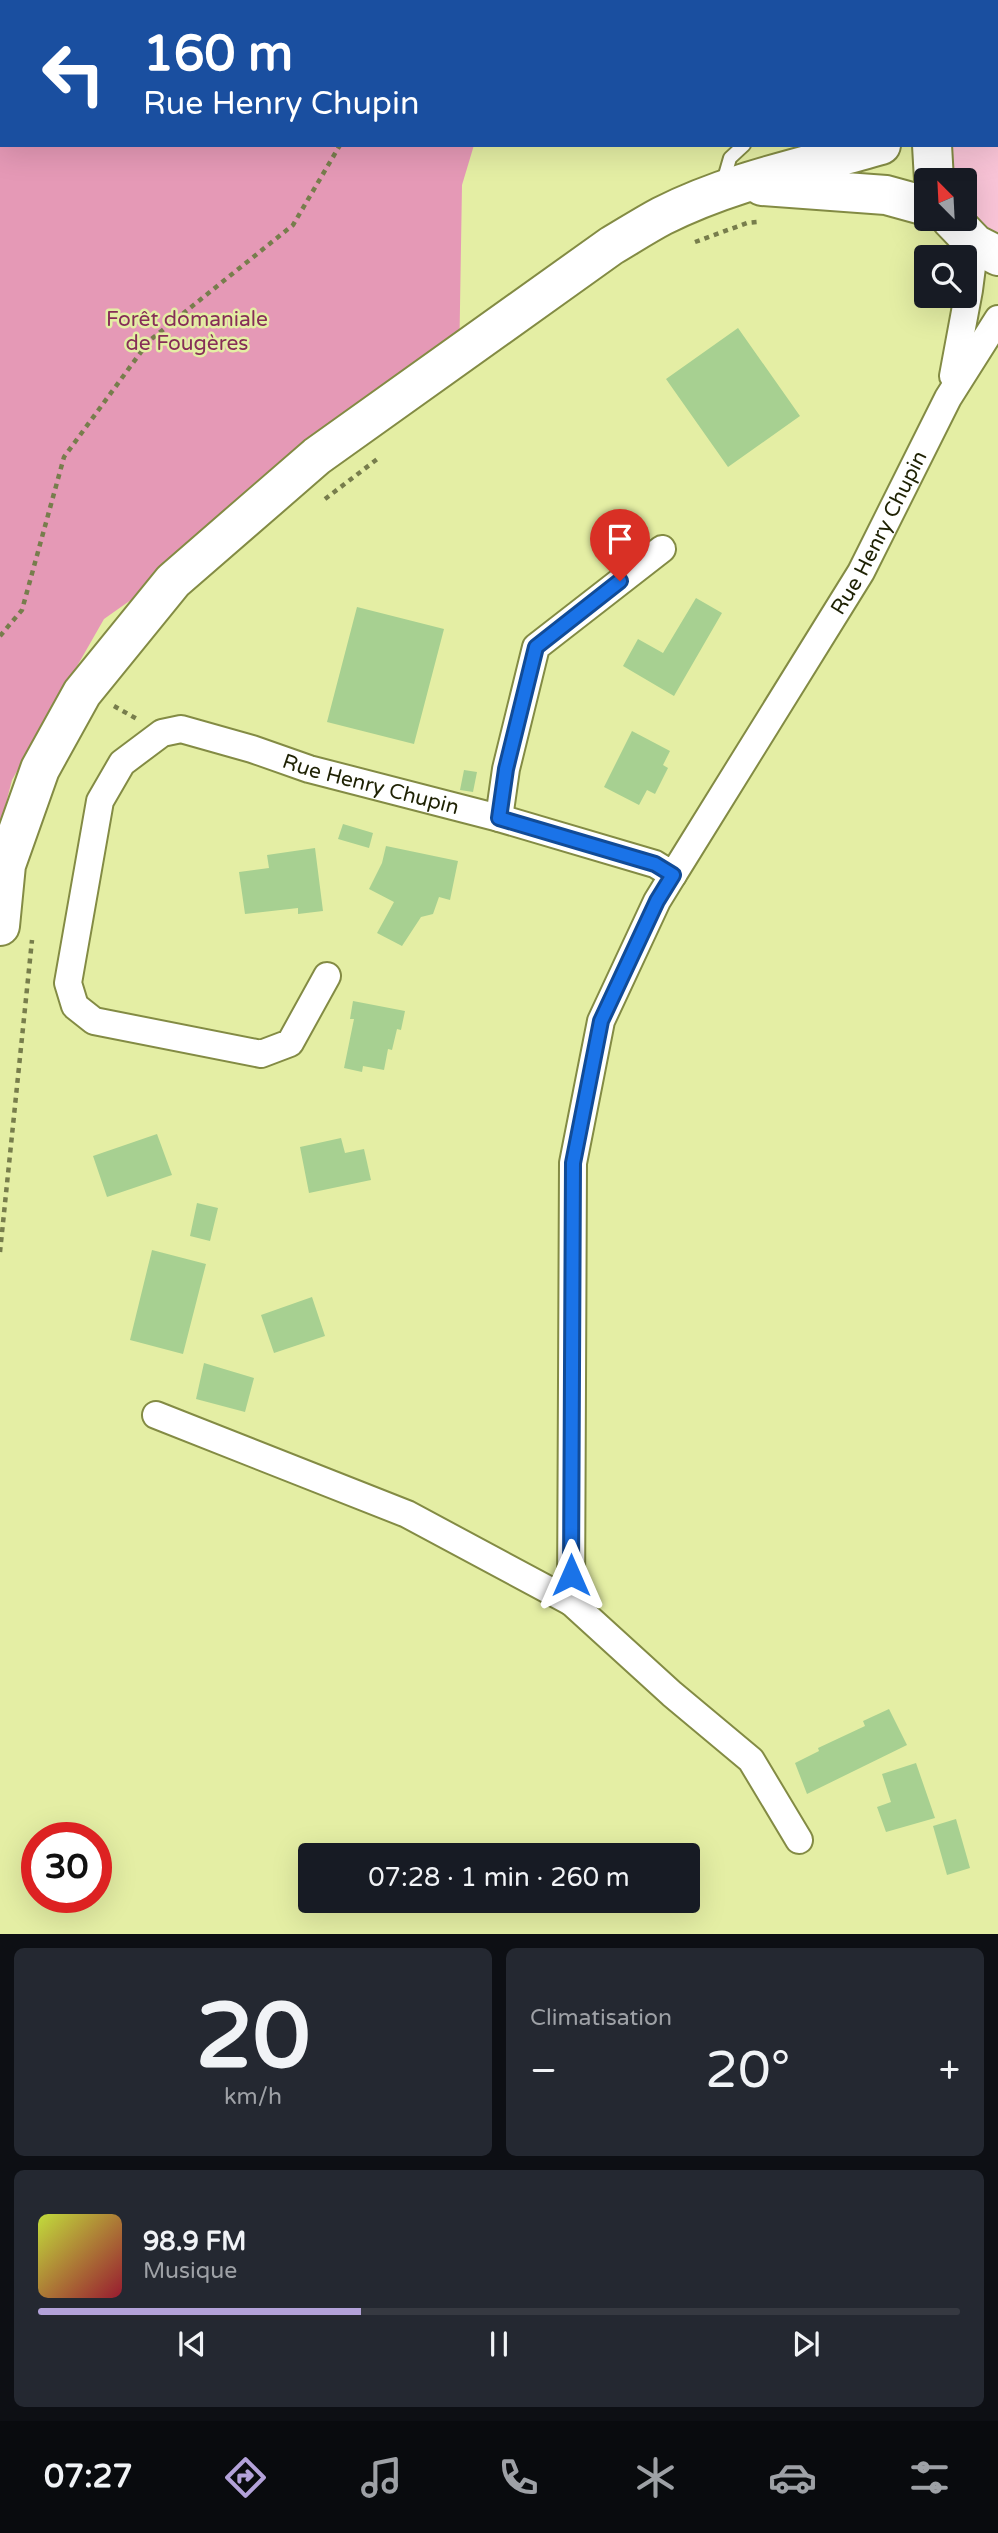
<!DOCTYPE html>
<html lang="fr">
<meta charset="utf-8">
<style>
:root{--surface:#171b24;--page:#242831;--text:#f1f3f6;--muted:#9ea1a6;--line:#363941;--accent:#b3a2d9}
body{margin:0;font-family:"Varela Round",sans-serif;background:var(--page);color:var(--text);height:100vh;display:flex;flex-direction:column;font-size:26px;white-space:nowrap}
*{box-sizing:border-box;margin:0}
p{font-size:23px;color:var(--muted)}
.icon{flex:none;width:38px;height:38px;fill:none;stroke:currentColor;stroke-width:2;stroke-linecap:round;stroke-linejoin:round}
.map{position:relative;height:1934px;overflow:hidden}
.side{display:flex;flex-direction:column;gap:14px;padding:14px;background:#0d0f14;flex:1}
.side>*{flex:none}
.banner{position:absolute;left:0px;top:0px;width:999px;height:147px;box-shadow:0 7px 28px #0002;background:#1a4fa0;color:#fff;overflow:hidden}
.needle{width:46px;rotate:336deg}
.buttons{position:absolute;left:914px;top:168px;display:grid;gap:14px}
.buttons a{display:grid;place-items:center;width:63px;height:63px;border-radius:7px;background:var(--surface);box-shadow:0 7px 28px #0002;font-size:35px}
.speed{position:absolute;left:21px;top:1822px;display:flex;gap:14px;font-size:35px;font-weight:700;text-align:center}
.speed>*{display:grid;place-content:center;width:91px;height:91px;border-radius:50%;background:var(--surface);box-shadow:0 7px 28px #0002;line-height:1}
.speed .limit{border:10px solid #d22;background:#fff;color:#111}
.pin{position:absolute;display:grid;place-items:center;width:60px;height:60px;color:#fff;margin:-72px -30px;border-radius:50% 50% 50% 0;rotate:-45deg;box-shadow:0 0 7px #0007}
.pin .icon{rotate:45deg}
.me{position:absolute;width:77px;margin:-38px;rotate:0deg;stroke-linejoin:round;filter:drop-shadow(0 0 5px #0008)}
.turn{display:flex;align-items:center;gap:24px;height:147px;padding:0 28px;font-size:32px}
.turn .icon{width:91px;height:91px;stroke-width:2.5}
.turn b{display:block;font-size:49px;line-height:60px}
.big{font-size:52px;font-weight:600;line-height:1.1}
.side .card{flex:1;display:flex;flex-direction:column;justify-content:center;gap:10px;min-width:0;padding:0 24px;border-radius:10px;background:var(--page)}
.side .dial{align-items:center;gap:0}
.dial b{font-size:91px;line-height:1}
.song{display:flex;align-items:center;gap:21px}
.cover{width:84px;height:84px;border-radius:10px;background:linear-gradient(135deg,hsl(70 70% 55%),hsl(350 70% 35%))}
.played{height:7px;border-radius:4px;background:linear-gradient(90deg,var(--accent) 35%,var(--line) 35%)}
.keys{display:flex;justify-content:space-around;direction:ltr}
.heat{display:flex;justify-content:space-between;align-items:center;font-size:38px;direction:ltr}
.side .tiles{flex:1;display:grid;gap:14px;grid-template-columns:1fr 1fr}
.card:last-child{grid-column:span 2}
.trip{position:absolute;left:298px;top:1843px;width:402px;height:70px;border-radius:7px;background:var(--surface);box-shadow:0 7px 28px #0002;font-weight:600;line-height:70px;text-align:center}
.menu{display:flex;height:112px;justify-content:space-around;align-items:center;background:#090b0e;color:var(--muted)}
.menu .icon{width:49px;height:49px}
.menu .selected{color:var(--accent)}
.menu b{font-size:32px;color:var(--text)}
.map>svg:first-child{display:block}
.green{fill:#f9c4d7}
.forest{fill:#e599b6}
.building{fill:#a7d091}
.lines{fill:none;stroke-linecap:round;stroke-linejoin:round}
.lane-casing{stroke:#838b44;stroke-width:16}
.street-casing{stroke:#838b44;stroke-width:30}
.primary-casing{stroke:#838b44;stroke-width:42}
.path{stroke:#777d4c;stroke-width:4.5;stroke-dasharray:5 5;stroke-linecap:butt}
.lane{stroke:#fff;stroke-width:12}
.street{stroke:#fff;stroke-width:26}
.primary{stroke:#fff;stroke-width:38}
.route-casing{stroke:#114b97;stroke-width:18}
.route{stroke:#1a73e8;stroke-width:12}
.labels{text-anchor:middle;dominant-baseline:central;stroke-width:5;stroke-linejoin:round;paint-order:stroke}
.park-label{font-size:21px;fill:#862e57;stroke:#e4eea4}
.street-label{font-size:21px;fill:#1e2103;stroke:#e4eea4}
</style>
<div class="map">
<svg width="998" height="1935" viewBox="0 0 998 1935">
<rect width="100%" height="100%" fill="#e4eea4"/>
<path class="green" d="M998 82V234L982 225 965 205 964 180H954L952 154 953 145H998Z"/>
<path class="forest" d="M0 0H519L2 2V145H474L462 185 459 368 104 619 12 780 0 827Z"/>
<path class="building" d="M738 328 800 416 728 467 666 379Z
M696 598 722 613 674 696 623 666 638 639 663 653Z
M357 607 444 629 414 744 327 722Z
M632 731 670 751 663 765 668 768 655 794 647 790 639 805 604 787Z
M464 770 477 772 473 792 460 790Z
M343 824 373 833 369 848 338 839Z
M386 846 458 861 450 900 439 897 433 914 421 917 402 946 377 933 394 902 369 889 382 863Z
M315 848 323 911 298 914V908L245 914 239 872 269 868 267 855Z
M353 1001 405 1011 401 1030 397 1029 392 1050 388 1049 384 1070 363 1066 362 1072 344 1068 354 1019H350Z
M157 1134 172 1175 107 1197 93 1156Z
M341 1138 345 1153 364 1149 371 1180 309 1193 300 1147Z
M197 1203 218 1208 210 1241 190 1236Z
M152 1250 206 1264 183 1354 130 1340Z
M312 1297 325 1336 274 1353 261 1315Z
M204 1363 254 1378 245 1412 196 1399Z
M889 1709 907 1745 807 1794 795 1763 819 1751 818 1748 865 1726 863 1721Z
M916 1763 935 1818 886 1832 877 1807 891 1802 882 1774Z
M956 1819 970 1868 947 1875 933 1826Z"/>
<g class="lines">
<g class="lane-casing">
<path id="lane" d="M915 2 917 0
M723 182 730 158 744 145"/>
</g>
<g class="street-casing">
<g id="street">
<path d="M953 376 969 290 975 244"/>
<path d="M499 818 506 769 536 647 662 549"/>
<path id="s1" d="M327 976 290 1043 261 1054 94 1021 75 1006 68 983 100 801 122 763 162 733 181 729 252 749 309 769 499 818 655 864 673 875 861 572 948 398 998 319"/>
<path d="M156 1415 407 1514 571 1602 672 1694 751 1760 799 1840"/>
<path d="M571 1602 573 1163 601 1021 657 901 673 875"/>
</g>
</g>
<g class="primary-casing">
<path id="primary" d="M932 145 934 180
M762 186 886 195 926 206
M951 219 975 244 998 256
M0 926 6 865 40 769 82 693 173 581 317 456 611 246C628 236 645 225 662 216 731 181 808 166 881 145"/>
</g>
<path class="path" d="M427 2 428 0
M981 2 985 0
M695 242 747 223 757 222
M325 499 380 457
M0 636 22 610 64 457 149 341 293 225 340 145
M114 706 137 719
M0 1252 32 940"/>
<use href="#lane" class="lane"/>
<use href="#street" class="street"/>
<use href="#primary" class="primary"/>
</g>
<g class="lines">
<g class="route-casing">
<path id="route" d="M571 1575 573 1163 601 1021 657 901 673 875 655 864 499 818 506 769 536 647 620 581"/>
</g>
<use href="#route" class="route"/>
</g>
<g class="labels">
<g class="park-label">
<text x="187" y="319">Forêt domaniale<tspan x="187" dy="24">de Fougères</tspan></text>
</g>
<g class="street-label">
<text stroke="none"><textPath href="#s1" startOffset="1538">Rue Henry Chupin</textPath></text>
<text stroke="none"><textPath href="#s1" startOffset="822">Rue Henry Chupin</textPath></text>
</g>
</g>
</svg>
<div class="buttons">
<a><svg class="needle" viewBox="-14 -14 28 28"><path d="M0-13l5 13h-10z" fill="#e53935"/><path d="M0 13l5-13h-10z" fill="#9ea1a6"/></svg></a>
<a><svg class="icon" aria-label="search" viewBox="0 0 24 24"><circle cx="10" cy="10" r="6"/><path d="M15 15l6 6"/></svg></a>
</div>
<div class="speed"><div class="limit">30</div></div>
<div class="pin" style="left:620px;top:581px;background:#d93025"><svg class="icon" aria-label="arrive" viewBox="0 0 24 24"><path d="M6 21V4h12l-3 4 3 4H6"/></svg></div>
<svg class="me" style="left:571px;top:1575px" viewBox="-20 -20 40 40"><path d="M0-17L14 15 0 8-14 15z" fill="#1a73e8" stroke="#fff" stroke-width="4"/></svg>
<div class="trip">07:28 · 1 min · 260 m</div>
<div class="banner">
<div class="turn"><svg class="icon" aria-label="left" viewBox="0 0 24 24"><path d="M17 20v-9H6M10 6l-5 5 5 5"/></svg><div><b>160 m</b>Rue Henry Chupin</div></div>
</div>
</div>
<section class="side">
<div class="tiles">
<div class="card dial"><b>20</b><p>km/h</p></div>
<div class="card"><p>Climatisation</p>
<div class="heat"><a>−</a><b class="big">20°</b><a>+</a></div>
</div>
<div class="card">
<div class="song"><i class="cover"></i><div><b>98.9 FM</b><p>Musique</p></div></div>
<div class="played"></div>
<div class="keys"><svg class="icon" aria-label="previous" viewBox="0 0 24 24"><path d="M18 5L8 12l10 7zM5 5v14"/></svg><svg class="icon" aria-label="pause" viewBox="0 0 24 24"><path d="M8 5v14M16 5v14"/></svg><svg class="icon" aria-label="next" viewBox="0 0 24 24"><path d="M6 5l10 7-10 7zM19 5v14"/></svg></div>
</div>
</div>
</section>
<nav class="menu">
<b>07:27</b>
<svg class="icon selected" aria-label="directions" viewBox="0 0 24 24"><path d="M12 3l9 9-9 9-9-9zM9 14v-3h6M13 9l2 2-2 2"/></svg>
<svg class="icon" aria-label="music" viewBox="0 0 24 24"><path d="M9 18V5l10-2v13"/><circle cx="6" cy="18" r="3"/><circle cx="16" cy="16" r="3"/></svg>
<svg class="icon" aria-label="phone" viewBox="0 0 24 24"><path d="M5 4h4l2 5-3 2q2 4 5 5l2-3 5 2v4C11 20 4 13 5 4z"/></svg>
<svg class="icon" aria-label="climate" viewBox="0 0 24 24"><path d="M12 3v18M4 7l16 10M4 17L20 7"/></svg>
<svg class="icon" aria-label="car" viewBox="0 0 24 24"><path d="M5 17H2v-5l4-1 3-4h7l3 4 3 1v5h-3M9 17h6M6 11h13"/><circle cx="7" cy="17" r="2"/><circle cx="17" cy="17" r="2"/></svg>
<svg class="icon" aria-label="filters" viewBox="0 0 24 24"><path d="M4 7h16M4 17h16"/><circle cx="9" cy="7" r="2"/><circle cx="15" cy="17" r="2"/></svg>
</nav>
